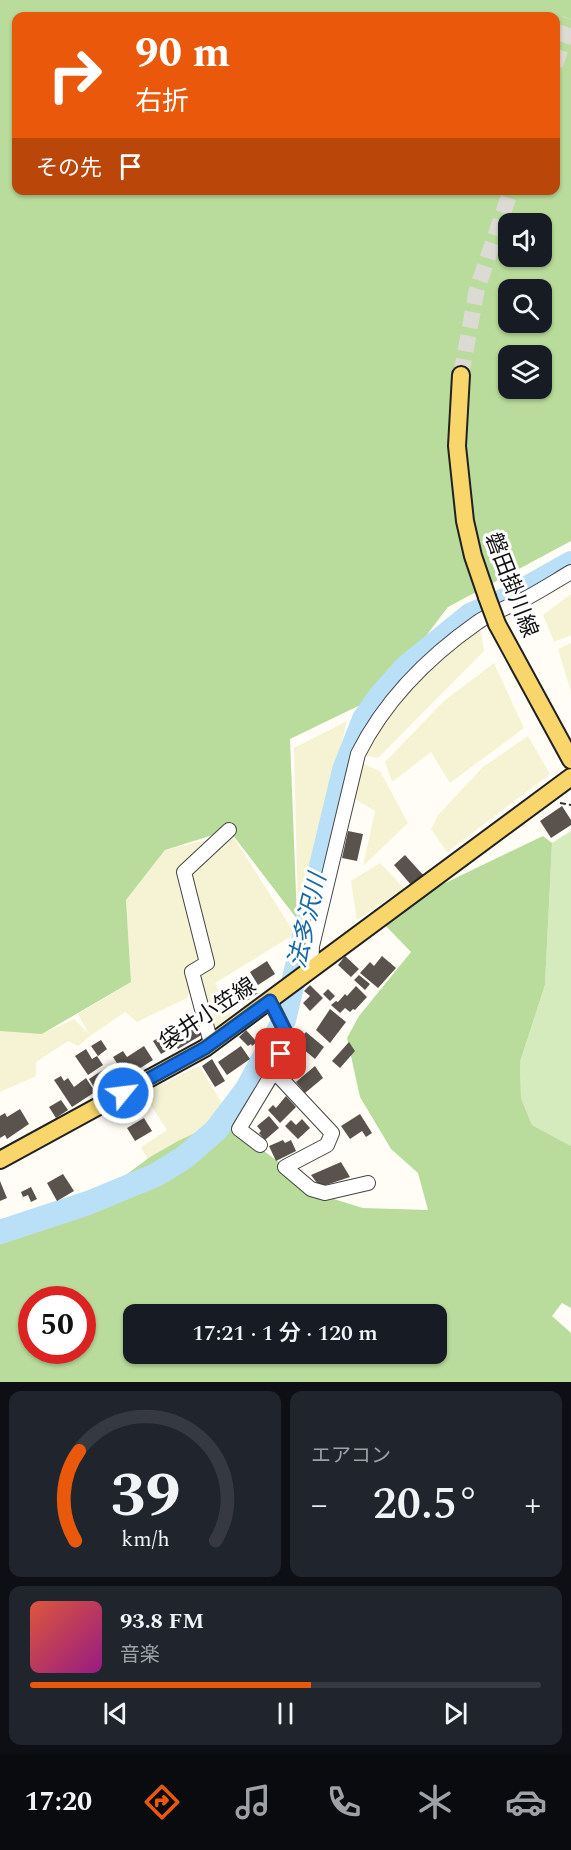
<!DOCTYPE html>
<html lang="ja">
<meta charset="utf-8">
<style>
:root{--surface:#171b24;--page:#20242c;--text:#f1f3f6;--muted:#9ea1a6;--line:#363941;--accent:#ea580c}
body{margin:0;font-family:Spectral,"Noto Sans JP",serif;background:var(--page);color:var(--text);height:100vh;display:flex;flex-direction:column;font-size:22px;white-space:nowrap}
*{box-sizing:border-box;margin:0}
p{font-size:20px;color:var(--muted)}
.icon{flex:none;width:33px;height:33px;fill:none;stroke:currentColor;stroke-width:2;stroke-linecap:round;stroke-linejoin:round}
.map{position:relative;height:1382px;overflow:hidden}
.panel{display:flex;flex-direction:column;gap:9px;padding:9px;background:#0d0f14;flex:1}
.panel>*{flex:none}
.banner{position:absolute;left:12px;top:12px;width:548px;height:183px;border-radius:12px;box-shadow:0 2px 4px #0004;background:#ea580c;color:#fff;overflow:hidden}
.tools{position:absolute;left:498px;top:213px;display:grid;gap:12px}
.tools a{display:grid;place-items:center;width:54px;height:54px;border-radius:12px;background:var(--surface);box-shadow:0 2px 4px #0004;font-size:30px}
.speed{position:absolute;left:18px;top:1286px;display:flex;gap:12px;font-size:30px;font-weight:700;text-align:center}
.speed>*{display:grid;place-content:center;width:78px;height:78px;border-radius:50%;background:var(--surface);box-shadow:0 2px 4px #0004;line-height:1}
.speed .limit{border:9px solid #d22;background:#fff;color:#111}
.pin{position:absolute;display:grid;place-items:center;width:51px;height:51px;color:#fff;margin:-26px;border-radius:12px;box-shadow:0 3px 9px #0006}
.me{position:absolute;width:66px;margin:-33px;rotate:61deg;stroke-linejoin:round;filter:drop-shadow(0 0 4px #0008)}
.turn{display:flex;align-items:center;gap:21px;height:126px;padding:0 24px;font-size:27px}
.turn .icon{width:78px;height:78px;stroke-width:2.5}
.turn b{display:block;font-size:42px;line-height:51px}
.then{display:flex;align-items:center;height:57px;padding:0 24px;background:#0003;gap:12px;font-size:22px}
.big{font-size:45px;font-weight:600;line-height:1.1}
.panel .tile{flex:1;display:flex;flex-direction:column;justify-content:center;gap:9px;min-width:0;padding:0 21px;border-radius:12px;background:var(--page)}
.panel .dial{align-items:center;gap:0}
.dial svg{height:156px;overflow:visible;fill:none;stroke:var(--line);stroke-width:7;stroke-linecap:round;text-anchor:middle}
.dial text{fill:var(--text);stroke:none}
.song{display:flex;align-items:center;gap:18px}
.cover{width:72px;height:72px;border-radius:9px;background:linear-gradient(135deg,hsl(10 70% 55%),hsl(310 70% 35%))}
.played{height:6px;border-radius:3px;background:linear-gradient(90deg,var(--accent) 55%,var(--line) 55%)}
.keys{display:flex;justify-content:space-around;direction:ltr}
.heat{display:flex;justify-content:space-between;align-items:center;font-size:33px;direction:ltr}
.panel .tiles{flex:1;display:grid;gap:9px;grid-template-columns:1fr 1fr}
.tile:last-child{grid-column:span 2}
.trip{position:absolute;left:123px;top:1304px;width:324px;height:60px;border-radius:12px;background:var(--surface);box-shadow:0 2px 4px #0004;font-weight:600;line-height:60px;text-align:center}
.dock{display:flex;height:96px;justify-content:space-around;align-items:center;background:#090b0e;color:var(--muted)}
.dock .icon{width:42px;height:42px}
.dock .current{color:var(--accent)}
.dock b{font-size:27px;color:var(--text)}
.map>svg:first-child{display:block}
.farmland{fill:#f6f3d4}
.green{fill:#d5ebbd}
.forest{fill:#b9dc9c;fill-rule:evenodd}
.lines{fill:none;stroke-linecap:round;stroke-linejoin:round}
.river{stroke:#b9e0f7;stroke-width:24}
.building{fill:#5a524d}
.major-tunnel{stroke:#dbdad3;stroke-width:16;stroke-dasharray:16 8;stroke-linecap:butt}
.minor-casing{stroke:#444;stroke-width:16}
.major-casing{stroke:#222;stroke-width:20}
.path{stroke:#333;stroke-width:2;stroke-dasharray:6 3;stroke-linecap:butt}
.minor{stroke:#fff;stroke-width:14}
.major{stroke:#f9d66b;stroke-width:16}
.major-bridge-casing{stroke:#222;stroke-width:20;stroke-linecap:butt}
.major-bridge{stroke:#f9d66b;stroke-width:16}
.route-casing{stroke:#114b97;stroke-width:15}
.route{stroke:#1a73e8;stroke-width:10}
.labels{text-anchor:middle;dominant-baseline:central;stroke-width:6;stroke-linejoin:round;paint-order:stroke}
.street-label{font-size:22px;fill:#111;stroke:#fff}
.water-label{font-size:24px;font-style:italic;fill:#1768a6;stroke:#fff}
</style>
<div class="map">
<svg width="571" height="1382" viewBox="0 0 571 1382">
<rect width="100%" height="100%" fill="#fffdf5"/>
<path class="farmland" d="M571 594V635L554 642 543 615Z
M479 621 484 651 378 758 358 754 377 720Z
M571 643V692L558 649Z
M494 663 524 728 450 783 431 752 392 782 385 762 444 701Z
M347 721 298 919 294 748Z
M528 736 550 774 447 852 431 829 438 815 483 767Z
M357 761 380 771 408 823 363 866 375 811 355 799Z
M229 830 295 934 215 983 232 1017 208 1033 194 982 187 998 137 1022 125 1012 90 1036 78 1046 68 1041 36 1062V1076L0 1092V1027L42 1034 74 1019 88 1033 78 1014 131 982 126 900 165 850 223 836Z
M380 863 404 888 357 920 351 881Z
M199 1066 223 1105 196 1138 156 1175 141 1147 167 1130 143 1093Z"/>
<path class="green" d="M571 831V1146L532 1125 521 1098 520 1062 545 985 552 843Z"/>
<path class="forest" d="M0 0H571V541L448 607 381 695 290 739 297 919 229 830 165 850 126 900 131 982 42 1034 0 1031ZM16 16H555V190H16ZM508 224H542V256H508ZM508 290H542V322H508ZM508 356H542V388H508Z
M543 836 552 843 545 985 520 1062 521 1098 532 1125 571 1146V1308L562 1303 552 1316 571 1333V1382H0V1240L86 1209 123 1177 150 1157 178 1141 218 1122 232 1127 324 1196 363 1208 428 1210 418 1173 391 1149 360 1097 347 1038 359 1016 411 952 384 924 439 886ZM32 1299H82V1350H32ZM134 1314H436V1353H134Z"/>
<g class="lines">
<path class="river" d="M0 1232 88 1203 156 1175 185 1157 216 1130 247 1089 284 1020 344 770 364 719 381 695 406 667 470 615 507 599 571 563"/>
</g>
<path class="building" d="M562 806 571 820V825L551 838 540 821Z
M348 831 363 834 357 861 342 858Z
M405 855 424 876 412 886 394 865Z
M345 956 359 969 351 977 338 965Z
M382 956 396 968 378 988 360 973 370 962 374 966Z
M267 961 275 974 258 985 250 972Z
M244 974 258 993 245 1002 232 983Z
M359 975 370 984 365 990 354 980Z
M310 985 323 998 310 1011 303 1003 310 996 304 991Z
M356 986 367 997 355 1010 353 1009 350 1012 345 1008 340 1013 331 1005 336 1001 338 1002 345 994 347 996Z
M328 989 335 996 330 1001 323 994Z
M330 1009 346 1022 330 1043 316 1030Z
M195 1020 203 1034 178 1049 166 1030 174 1025 178 1031Z
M246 1030 257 1042 252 1046 251 1044 248 1046 239 1037Z
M306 1032 324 1047 315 1059 296 1043Z
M165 1034 173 1047 161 1054 153 1041Z
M101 1040 107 1049 98 1056 91 1046Z
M349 1042 355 1051 340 1068 332 1061Z
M144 1046 153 1060 126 1077 113 1057 123 1051 127 1057Z
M241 1046 250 1059 227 1075 218 1062Z
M86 1049 92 1059 97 1056 103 1065 88 1075 75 1056Z
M212 1059 225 1081 215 1087 202 1066Z
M315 1066 323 1078 305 1093 296 1082Z
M106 1068 114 1081 97 1092 89 1079Z
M61 1076 64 1081 68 1078 74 1087 86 1078 95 1092 72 1107 54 1080Z
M286 1096 296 1107 280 1123 268 1110 273 1105 276 1108Z
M61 1100 68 1110 56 1118 49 1107Z
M20 1109 29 1124 7 1139 5 1135 0 1138V1116L5 1113 7 1117Z
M360 1114 372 1133 366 1137 362 1131 350 1139 341 1126Z
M269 1116 279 1128 265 1140 259 1133 261 1131 257 1126Z
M144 1118 152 1131 135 1141 127 1128Z
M302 1119 310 1128 298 1139 285 1126 291 1120 296 1125Z
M283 1140 285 1143 291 1140 296 1151 276 1161 269 1146Z
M341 1162 350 1177 320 1187 311 1175Z
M63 1174 74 1191 57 1201 47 1183Z
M0 1181 7 1198 0 1201Z
M31 1187 37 1199 31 1202 28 1195 23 1197 21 1192Z"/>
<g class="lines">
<path class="major-tunnel" d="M555 65 571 19
M461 375 477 289 511 190"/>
<g class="minor-casing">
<path id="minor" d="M311 969 312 946 358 754C385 700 428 657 478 622 490 614 505 608 519 602 537 593 554 582 571 572
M211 1043 192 972 207 963 184 872 229 830
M274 1071 332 1133 327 1145 285 1167 311 1189 325 1193 368 1183
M260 1145 239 1129 274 1071 288 1037 270 1001"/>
</g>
<g class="major-casing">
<path id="major" d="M461 375 457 446 465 521 473 556 487 597
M497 624 571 760
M0 1160 205 1048 571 777"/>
</g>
<path class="path" d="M560 803 571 805"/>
<use href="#minor" class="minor"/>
<use href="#major" class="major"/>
<g class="major-bridge-casing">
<path id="major-bridge" d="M487 597 497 624"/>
</g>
<use href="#major-bridge" class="major-bridge"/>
</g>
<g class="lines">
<g class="route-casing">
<path id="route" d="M123 1093 205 1048 270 1001 288 1037 281 1054"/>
</g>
<use href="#route" class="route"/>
</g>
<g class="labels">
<g class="street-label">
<text transform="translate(511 585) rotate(69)">磐田掛川線</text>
<text transform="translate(208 1014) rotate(-34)">袋井小笠線</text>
</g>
<g class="water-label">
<text transform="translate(308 921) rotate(-77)">法多沢川</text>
</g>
</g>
</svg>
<div class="tools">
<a><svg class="icon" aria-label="sound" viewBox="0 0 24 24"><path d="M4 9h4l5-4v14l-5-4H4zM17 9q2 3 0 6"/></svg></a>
<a><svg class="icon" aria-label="search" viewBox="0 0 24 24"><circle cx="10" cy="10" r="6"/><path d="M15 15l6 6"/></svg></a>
<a><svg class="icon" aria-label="layers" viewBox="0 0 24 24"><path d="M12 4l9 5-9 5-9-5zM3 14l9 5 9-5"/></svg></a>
</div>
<div class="speed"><div class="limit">50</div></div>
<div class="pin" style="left:281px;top:1054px;background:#d93025"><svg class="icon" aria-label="arrive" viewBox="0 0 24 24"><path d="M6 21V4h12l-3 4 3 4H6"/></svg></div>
<svg class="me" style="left:123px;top:1093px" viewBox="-20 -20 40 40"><circle r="17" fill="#1a73e8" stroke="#fff" stroke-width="3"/><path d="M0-11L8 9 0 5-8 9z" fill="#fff"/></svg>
<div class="trip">17:21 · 1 分 · 120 m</div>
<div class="banner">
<div class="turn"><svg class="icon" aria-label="right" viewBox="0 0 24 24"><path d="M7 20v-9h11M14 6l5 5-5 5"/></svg><div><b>90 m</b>右折</div></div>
<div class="then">その先<svg class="icon" aria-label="arrive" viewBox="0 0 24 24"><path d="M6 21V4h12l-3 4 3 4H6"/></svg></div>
</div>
</div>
<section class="panel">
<div class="tiles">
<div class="tile dial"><svg viewBox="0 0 100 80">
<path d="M14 69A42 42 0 1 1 86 69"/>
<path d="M14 69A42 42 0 0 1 16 23" stroke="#ea580c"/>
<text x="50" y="56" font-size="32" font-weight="700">39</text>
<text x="50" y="72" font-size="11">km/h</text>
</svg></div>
<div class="tile"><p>エアコン</p>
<div class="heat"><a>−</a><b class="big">20.5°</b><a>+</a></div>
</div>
<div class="tile">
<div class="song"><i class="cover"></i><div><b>93.8 FM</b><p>音楽</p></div></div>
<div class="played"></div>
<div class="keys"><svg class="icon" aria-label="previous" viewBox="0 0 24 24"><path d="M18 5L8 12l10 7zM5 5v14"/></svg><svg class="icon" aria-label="pause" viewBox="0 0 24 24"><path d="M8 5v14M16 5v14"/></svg><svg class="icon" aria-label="next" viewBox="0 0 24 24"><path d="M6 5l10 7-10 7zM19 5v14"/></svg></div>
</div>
</div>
</section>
<nav class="dock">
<b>17:20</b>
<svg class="icon current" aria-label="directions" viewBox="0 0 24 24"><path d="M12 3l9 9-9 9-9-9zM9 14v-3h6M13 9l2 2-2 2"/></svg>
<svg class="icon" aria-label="music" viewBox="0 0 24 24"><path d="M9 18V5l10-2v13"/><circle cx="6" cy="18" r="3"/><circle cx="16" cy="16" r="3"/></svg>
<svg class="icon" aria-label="phone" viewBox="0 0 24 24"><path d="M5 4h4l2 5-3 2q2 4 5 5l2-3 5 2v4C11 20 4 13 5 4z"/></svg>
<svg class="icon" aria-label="climate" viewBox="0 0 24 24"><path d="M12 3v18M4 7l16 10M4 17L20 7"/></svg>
<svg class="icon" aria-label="car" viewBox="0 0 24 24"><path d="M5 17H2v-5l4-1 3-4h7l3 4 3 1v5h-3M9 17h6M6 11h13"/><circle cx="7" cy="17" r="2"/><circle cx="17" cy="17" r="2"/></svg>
</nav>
